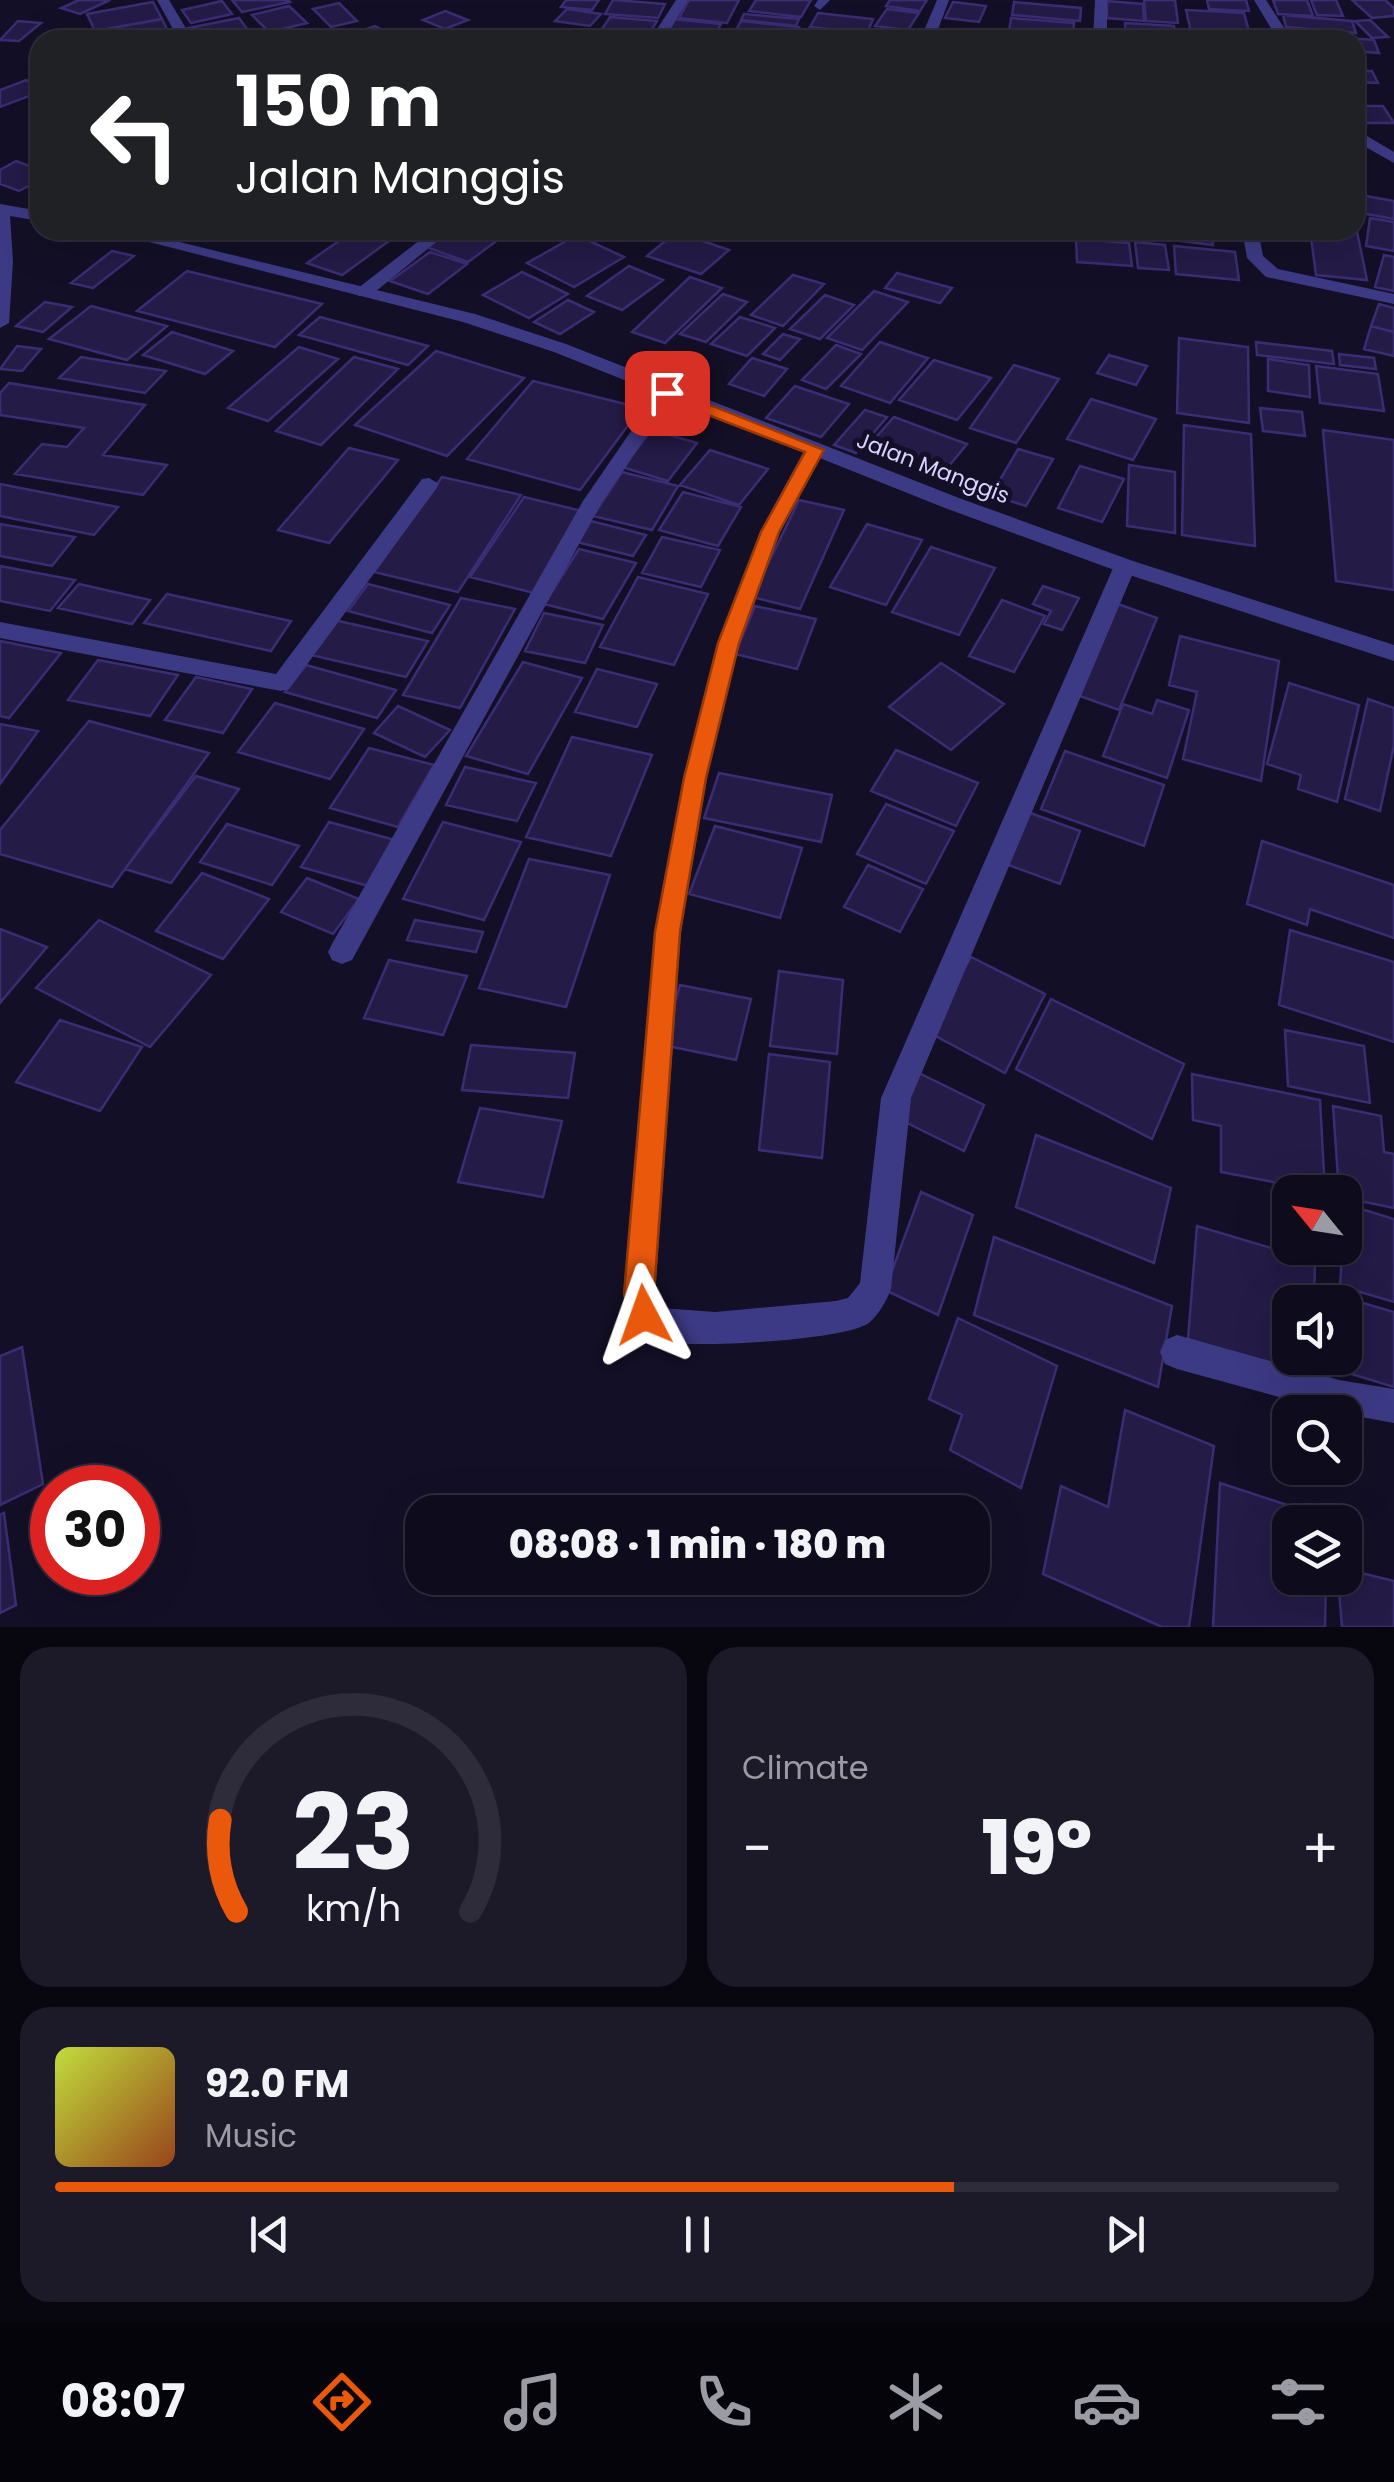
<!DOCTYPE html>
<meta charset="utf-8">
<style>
:root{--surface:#0e0b1c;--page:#1c1929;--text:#f1f3f6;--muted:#9b9ba3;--line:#2e2b3b;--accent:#ea580c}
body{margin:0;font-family:Poppins,sans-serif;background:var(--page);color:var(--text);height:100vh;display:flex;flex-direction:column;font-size:38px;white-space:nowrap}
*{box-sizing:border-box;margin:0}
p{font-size:32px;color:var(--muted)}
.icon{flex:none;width:55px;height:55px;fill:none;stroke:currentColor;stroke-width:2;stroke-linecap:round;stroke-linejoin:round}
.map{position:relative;height:1627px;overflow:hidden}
.side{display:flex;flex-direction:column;gap:20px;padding:20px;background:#08060f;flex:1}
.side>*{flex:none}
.hud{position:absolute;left:30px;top:30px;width:1335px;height:210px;border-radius:30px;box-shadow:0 10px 40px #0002,0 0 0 2px var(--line);background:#202124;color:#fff;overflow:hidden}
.needle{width:65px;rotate:300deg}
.buttons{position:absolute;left:1272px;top:1175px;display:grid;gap:20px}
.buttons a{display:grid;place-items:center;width:90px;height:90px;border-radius:20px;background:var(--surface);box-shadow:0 10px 40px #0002,0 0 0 2px var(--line);font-size:50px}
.speed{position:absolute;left:30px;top:1465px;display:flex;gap:20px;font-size:50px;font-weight:700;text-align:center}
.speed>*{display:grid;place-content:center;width:130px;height:130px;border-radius:50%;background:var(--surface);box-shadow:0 10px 40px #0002,0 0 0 2px var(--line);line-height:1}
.speed .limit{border:15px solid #d22;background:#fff;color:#111}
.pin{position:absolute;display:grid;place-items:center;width:85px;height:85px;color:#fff;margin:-42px;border-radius:20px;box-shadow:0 5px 15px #0006}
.me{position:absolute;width:110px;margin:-55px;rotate:356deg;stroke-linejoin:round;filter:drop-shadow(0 0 8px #0008)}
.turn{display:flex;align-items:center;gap:35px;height:210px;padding:0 40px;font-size:45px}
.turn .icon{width:130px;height:130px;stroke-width:2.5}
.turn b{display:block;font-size:70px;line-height:85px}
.big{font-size:75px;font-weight:800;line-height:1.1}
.side .widget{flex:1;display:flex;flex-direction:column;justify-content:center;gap:15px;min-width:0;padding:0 35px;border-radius:30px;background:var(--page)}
.side .dial{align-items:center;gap:0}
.dial svg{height:260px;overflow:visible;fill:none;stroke:var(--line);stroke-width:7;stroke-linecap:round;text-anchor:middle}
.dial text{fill:var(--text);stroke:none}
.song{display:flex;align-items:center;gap:30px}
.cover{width:120px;height:120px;border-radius:15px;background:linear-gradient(135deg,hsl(70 70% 55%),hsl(20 70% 35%))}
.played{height:10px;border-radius:5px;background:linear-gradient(90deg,var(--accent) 70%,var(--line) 70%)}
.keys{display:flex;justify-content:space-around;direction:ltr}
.heat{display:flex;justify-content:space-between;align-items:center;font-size:55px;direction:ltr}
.side .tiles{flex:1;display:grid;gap:20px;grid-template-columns:1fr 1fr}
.widget:last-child{grid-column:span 2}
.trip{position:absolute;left:405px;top:1495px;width:585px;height:100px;border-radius:30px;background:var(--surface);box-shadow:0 10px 40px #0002,0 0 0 2px var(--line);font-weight:800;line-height:100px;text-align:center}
.dock{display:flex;height:160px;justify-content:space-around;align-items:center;background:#06040b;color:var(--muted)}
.dock .icon{width:70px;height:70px}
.dock .active{color:var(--accent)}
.dock b{font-size:45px;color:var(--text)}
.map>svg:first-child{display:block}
.building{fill:#241b47;stroke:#3b2d73;stroke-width:2.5}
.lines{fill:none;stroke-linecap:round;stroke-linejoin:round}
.minor{fill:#3d3a85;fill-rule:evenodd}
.tertiary{fill:#3d3a85;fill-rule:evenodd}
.route{fill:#ea580c;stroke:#983908;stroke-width:2.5}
.labels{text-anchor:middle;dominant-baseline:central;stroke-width:10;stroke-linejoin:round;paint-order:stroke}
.far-street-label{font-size:22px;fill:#d9d4ff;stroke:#130f26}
</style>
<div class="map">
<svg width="1394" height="1627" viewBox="0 0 1394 1627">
<rect width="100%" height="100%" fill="#130f26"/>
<path class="building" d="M79 0H110L80 14 61 8Z
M232 0H288L290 2 242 12Z
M566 0H599L592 10 561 7Z
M613 0H615L665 4 658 18 605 14Z
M689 0H739L727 23 679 18Z
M756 0H811L801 17 749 11Z
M890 0H927L920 11 886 6Z
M1144 0H1175L1178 23 1146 21Z
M1207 0H1246L1249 11 1209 9Z
M1273 0H1307L1313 16 1278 14Z
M1311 0H1336L1343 16 1317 15Z
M1352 0H1385L1394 8V16L1372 18Z
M222 1 232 14 191 23 182 10Z
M1107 1 1143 4 1144 21 1107 18Z
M153 2 162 19 95 31 87 14Z
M953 2 986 6 979 22 945 18Z
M1014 2 1081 8 1080 21 1012 15Z
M339 3 357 21 331 27 313 9Z
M289 6 307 23 269 32 252 15Z
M567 9 601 14 590 26 555 21Z
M887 9 919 13 908 30 875 26Z
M1186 10 1244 13 1250 35 1191 32Z
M445 11 468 20 445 29 423 20Z
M818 13 873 19 867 33 810 27Z
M744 14 799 19 796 26 741 20Z
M1283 15 1352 21 1356 33 1286 27Z
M610 17 657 21 649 34 602 29Z
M239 18 250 33 196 40 188 28Z
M1011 18 1074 23 1073 38 1009 32Z
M162 19 169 33 131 40H99L95 31Z
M672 19 721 24 715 34 665 29Z
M1370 20 1388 37 1372 38 1355 21Z
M18 21 41 23 19 41 0 40Z
M741 21 799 27 793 40 732 38Z
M1125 23 1174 26 1175 40H1126Z
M375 26 402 40H353L346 36Z
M940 31 972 36 970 40H935Z
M1295 34 1374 40 1379 53 1355 51V40H1297Z
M1355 71H1372L1378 83 1355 82Z
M26 80 40 87V92L0 107V90Z
M1355 106H1383L1394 123H1356Z
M16 161 40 170V180L19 191 0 184V170Z
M1355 194 1394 201V219L1355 212Z
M1370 218 1394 222V251L1366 246Z
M1355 222 1367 280 1316 275 1310 230H1355Z
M355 230 389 241 342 275 307 263Z
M451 230H495L506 234 468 262 426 247Z
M593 230H636L619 241Z
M1106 230H1159L1160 237 1106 233Z
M1165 230H1213V245L1165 239Z
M676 232 729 250 701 274 647 256Z
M577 235 624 257 574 287 527 263Z
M1076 239 1129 243 1132 266 1077 262Z
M1135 242 1165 245 1169 270 1138 268Z
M1174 246 1235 252 1239 280 1176 274Z
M112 251 134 256 93 288 71 283Z
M430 252 467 264 428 294 390 281Z
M1384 255 1394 257V291L1375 287Z
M629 266 663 280 622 310 587 296Z
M187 271 322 304 275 347 137 311Z
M522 272 568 294 529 318 483 295Z
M897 273 952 288 940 303 885 288Z
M793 275 824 284 783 326 751 315Z
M690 277 722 288 665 343 632 332Z
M874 291 908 302 862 350 827 338Z
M723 294 747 302 706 342 680 334Z
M825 295 854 305 820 339 790 329Z
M568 300 594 312 560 334 534 322Z
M45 302 72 307 43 332 16 326Z
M1379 304 1394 308V332L1371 326Z
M91 306 167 326 127 360 49 339Z
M320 317 428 346 408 365 299 335Z
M740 317 775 328 747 356 711 344Z
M1371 326 1394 332V356L1364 349Z
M172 332 233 351 205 374 143 355Z
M783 334 800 339 780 360 763 354Z
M1179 338 1248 347 1249 423 1177 413Z
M880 342 928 358 890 403 841 386Z
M1256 342 1332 351 1334 364 1257 355Z
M836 345 861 354 826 389 802 380Z
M17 346 41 349 22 371 0 369Z
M299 347 338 359 268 421 228 408Z
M436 351 524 378 447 456 355 425Z
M1339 354 1374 358 1376 369 1340 365Z
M1109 355 1147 366 1136 385 1097 373Z
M81 357 166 371 145 393 59 378Z
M354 357 398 369 321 445 276 431Z
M752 358 787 369 764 396 729 384Z
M1268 359 1309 365 1310 397 1268 391Z
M934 360 991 378 957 420 899 400Z
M1014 365 1059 379 1016 443 970 428Z
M1316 366 1378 374 1384 411 1320 403Z
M533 381 641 408 580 490 467 459Z
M9 383 145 405 103 455 167 465 143 495 15 474 42 444 67 447 84 428 0 415V393Z
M795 386 849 404 821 437 766 418Z
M1091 399 1156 419 1133 460 1067 439Z
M1260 408 1302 412 1305 436 1263 431Z
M865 410 887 417 856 453 834 445Z
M894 417 967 444 943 473 869 445Z
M1184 425 1251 434 1255 546 1182 535Z
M652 430 697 443 668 481 622 467Z
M1323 430 1394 440V590L1336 581Z
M349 448 398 460 329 543 278 530Z
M1018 449 1053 459 1026 506 991 495Z
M710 450 768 469 739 505 680 485Z
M1129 465 1175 472V533L1127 526Z
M1080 466 1124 479 1102 522 1058 508Z
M622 472 678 486 652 530 593 516Z
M442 477 521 495 458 592 374 572Z
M0 484 118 507 94 535 0 516Z
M683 492 741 507 718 546 659 530Z
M524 497 586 512 534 593 470 577Z
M799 500 844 510 800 609 752 597Z
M591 521 646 535 633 556 577 542Z
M0 524 75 537 52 566 0 556Z
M867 524 922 540 886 605 830 587Z
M662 537 720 550 701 587 642 573Z
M931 547 995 568 959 635 892 612Z
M579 549 636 563 603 619 544 604Z
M0 566 75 580 50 611 0 601Z
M638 577 708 594 674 665 600 647Z
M79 584 150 600 132 624 58 608Z
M368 584 450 605 432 633 348 611Z
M1043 586 1079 598 1062 630 1044 624 1051 611 1033 604Z
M167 594 291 621 271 651 144 623Z
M461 598 515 609 460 708 403 695Z
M1002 600 1045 616 1014 672 969 656Z
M1118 604 1157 618 1119 710 1077 695Z
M755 606 816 619 797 669 735 654Z
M544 613 603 625 585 663 525 651Z
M334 620 428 641 406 677 311 655Z
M1180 636 1279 661 1261 781 1183 759 1197 692 1169 685Z
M0 641 61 653 9 718 0 716Z
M98 660 178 675 150 716 68 700Z
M523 662 582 678 528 774 466 756Z
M941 663 1004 704 951 750 889 707Z
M306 665 396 690 377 718 285 692Z
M597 669 657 684 637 727 575 712Z
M196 677 252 689 223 733 165 720Z
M1289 683 1359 705 1337 802 1298 789 1301 775 1267 764Z
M1368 699 1394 708V745L1380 811 1345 799Z
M1157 700 1189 710 1167 778 1103 756 1123 704 1152 714Z
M275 703 364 729 330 779 238 752Z
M398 706 450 730 425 757 374 733Z
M89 721 209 753 112 887 0 854V830Z
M0 724 38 731 0 784Z
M572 737 652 755 611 856 526 837Z
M369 748 434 765 398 827 330 808Z
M896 750 978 783 956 826 871 791Z
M1065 751 1164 785 1144 846 1041 809Z
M465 767 536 783 517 821 446 805Z
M719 773 832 795 821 842 704 818Z
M196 776 239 789 171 883 125 869Z
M886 804 954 831 926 884 857 854Z
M1025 811 1080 831 1060 884 1003 863Z
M329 822 395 840 368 886 301 867Z
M443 822 521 842 484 920 403 899Z
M227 824 299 846 272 885 200 862Z
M715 826 802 848 780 918 689 894Z
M1262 841 1394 885V938L1310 909 1307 925 1247 904Z
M529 859 610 875 566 1007 479 988Z
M868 865 923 889 900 932 844 907Z
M202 873 269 899 223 959 156 931Z
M307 878 359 899 333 934 281 912Z
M99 920 211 975 150 1047 36 988Z
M415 920 483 932 476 952 407 940Z
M0 929 47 947 0 1003Z
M1290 930 1394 962V1042L1279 1005Z
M971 957 1045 994 1005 1073 928 1032Z
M389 960 467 976 443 1035 364 1018Z
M779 971 843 980 837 1054 770 1046Z
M680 985 751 999 736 1060 663 1045Z
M1051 999 1184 1064 1152 1139 1016 1069Z
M60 1020 142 1047 100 1111 16 1082Z
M1285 1030 1364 1046 1370 1103 1288 1086Z
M471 1045 575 1053 568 1098 462 1090Z
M769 1054 830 1062 822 1158 759 1150Z
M919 1073 984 1105 964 1151 897 1118Z
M1192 1074 1320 1100 1325 1192 1221 1172V1126L1193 1120Z
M1333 1106 1381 1116 1384 1152 1394 1154V1208L1345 1198V1192H1339Z
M480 1108 562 1121 543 1197 458 1182Z
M1036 1135 1171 1188 1154 1263 1016 1207Z
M921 1192 973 1215 938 1315 885 1290Z
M1345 1204 1394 1219V1302L1340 1286Z
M1197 1226 1315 1261 1314 1302H1290V1358H1312L1311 1378 1188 1339Z
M994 1237 1172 1306 1158 1387 974 1315Z
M1332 1294 1394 1312V1387L1332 1368V1358H1345V1302H1332Z
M958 1318 1057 1366 1021 1488 950 1450 962 1415 929 1399Z
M22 1347 43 1484 0 1505V1356Z
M1125 1410 1214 1446 1189 1627H1162L1043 1574 1061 1486 1108 1507Z
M1220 1483 1327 1518V1522H1290V1578H1326L1325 1627H1213Z
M4 1513 16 1605 0 1613V1515Z
M1345 1569 1394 1581V1627H1342L1338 1578H1345Z"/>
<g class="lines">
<path class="minor" d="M157 0H169L193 40H179Z
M676 0H688L664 40H650Z
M818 0H830L820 10 814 6Z
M937 0H949L934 40H920Z
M1095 0H1107V40H1093Z
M1254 0H1266L1292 40H1278Z
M1355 129 1394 152V163L1355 141Z
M433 230H451L370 296H358V288Z
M1242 230H1258L1263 256 1278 269 1394 294V304L1266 277 1247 258Z
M667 387 676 393 602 502 352 960 342 964 332 960 328 952 332 944 583 501 660 389Z
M815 443 825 449 780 532 740 643 707 779 681 931 655 1295 661 1308 715 1312 836 1301 848 1298 860 1283 881 1098 1114 566 1125 559 1136 566 911 1098 891 1289C887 1300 879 1314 870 1322 850 1340 706 1347 675 1343 662 1342 650 1338 638 1331L623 1295 655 931 683 779 718 643 760 532 805 449Z
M429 478 439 484 436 489 289 689 281 691 0 638V622L276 674 422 479Z
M1177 1335 1339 1380 1394 1389V1423L1334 1412 1177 1369 1165 1364 1160 1352 1165 1340Z"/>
<path class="tertiary" d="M0 204 40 211V221L10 216 13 261 9 323 0 328Z
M102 230H130L475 314 566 344 959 498 1133 561 1394 645V661L1117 571 945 508 554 352 463 322Z"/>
</g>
<path class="route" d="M667 388 824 450 779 532 739 643 706 778 680 932 654 1294 659 1315 655 1325 644 1330 634 1325 624 1294 655 932 684 778 718 643 761 532 805 452 661 397 659 393Z"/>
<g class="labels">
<g class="far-street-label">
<text transform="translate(933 468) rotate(21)">Jalan Manggis</text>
</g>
</g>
</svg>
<div class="buttons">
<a><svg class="needle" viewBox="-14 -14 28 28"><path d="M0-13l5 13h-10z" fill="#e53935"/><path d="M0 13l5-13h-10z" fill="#9b9ba3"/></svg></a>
<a><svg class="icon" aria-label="sound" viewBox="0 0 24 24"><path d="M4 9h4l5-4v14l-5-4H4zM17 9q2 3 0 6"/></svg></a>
<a><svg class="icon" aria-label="search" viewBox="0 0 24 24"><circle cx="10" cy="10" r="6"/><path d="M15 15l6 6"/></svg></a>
<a><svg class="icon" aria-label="layers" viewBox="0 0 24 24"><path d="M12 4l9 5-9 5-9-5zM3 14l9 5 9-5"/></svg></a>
</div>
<div class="speed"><div class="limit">30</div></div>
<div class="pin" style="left:667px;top:393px;background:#d93025"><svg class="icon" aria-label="arrive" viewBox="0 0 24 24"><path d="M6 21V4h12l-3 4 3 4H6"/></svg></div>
<svg class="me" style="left:644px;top:1315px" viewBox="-20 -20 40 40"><path d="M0-17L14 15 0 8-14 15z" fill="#ea580c" stroke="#fff" stroke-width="4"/></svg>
<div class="trip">08:08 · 1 min · 180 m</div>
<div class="hud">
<div class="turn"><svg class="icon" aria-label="left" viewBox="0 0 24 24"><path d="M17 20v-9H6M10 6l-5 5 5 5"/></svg><div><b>150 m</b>Jalan Manggis</div></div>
</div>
</div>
<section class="side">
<div class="tiles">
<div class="widget dial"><svg viewBox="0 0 100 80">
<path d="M14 69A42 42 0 1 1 86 69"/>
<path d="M14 69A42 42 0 0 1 9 41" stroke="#ea580c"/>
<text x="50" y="56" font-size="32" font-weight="700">23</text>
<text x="50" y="72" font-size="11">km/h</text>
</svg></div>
<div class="widget"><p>Climate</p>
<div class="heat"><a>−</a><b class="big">19°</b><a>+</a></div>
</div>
<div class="widget">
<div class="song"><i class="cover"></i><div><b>92.0 FM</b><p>Music</p></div></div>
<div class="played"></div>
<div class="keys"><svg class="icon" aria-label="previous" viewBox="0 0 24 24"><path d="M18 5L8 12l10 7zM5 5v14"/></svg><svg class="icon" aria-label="pause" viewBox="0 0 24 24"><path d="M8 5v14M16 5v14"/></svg><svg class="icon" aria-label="next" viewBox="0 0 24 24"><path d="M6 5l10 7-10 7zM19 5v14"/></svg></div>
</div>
</div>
</section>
<nav class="dock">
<b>08:07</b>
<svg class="icon active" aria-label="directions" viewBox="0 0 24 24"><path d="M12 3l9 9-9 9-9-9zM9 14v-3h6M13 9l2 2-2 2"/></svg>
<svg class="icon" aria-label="music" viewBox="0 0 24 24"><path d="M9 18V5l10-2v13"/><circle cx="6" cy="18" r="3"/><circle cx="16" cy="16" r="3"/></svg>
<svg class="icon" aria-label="phone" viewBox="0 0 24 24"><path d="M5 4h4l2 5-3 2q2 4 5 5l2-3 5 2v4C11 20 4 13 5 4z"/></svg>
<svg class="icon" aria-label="climate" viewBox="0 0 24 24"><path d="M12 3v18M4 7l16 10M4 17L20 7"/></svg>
<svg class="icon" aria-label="car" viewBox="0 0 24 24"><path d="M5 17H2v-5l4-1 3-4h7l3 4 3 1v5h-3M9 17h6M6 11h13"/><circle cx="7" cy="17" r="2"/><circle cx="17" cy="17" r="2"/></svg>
<svg class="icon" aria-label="filters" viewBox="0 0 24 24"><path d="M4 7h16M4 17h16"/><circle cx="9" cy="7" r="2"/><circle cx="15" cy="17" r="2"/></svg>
</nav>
